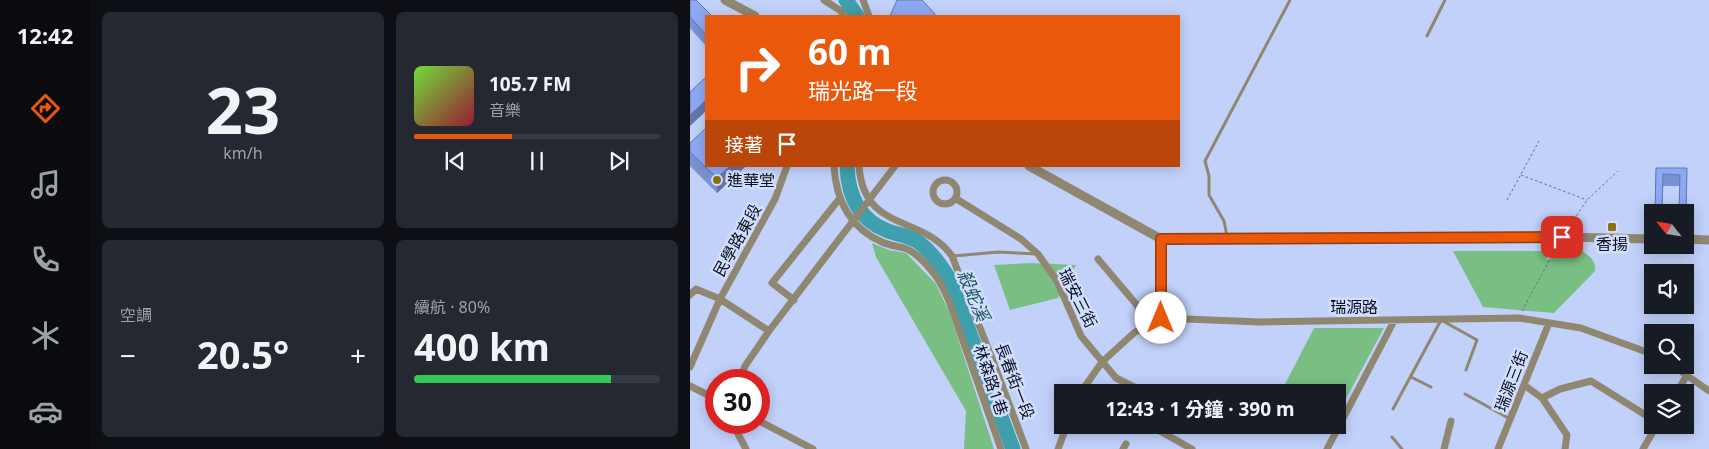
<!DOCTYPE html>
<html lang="zh-TW">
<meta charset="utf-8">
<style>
:root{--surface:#171b24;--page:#242831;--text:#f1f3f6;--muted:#9ea1a6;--line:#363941;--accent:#ea580c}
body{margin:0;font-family:"Noto Sans","Noto Sans TC",sans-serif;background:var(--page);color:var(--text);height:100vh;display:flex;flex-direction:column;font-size:19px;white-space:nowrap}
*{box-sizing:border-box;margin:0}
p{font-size:16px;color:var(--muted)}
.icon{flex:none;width:28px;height:28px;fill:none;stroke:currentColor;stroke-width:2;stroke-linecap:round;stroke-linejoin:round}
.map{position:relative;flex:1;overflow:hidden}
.details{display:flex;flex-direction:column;gap:12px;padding:12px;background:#0d0f14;width:600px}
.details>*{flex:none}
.guide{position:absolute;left:15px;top:15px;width:475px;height:152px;border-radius:0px;box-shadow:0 2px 12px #0003;background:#ea580c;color:#fff;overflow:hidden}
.needle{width:32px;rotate:300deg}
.tools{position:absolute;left:954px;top:204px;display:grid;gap:10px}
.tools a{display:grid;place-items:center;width:50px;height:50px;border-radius:0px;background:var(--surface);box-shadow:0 2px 12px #0003;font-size:25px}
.speed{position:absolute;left:15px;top:369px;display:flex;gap:10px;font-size:25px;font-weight:700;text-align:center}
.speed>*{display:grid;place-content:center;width:65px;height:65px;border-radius:50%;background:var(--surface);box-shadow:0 2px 12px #0003;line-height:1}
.speed .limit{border:8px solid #d22;background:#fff;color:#111}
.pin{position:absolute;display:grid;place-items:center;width:42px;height:42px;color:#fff;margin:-21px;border-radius:10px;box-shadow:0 2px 8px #0006}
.me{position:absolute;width:55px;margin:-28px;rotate:0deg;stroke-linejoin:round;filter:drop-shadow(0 0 4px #0008)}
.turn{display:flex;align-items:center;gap:18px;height:105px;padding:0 20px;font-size:22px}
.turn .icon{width:65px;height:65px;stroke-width:2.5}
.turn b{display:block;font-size:35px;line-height:42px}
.then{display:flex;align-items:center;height:48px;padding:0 20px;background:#0003;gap:10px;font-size:19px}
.big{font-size:38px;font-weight:700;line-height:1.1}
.details .widget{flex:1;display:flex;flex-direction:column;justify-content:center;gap:8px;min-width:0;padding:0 18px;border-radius:8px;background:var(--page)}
.details .dial{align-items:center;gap:0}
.dial b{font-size:65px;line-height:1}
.song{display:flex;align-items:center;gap:15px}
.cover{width:60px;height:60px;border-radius:8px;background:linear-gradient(135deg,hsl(100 70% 55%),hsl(350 70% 35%))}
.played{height:5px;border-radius:2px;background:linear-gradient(90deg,var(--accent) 40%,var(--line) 40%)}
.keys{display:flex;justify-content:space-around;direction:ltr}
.heat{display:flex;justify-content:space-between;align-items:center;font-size:28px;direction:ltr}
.charge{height:8px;border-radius:4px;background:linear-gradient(90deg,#34c759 80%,var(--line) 0)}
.details .tiles{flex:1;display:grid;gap:12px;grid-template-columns:repeat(2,1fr)}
.trip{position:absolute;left:364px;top:384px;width:292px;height:50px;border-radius:0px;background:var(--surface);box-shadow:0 2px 12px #0003;font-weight:700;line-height:50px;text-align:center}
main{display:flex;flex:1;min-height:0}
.menu{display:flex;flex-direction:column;width:90px;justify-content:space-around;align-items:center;background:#090b0e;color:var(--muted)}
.menu .icon{width:35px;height:35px}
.menu .on{color:var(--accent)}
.menu b{font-size:22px;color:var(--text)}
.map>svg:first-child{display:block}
.grass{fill:#79bf84}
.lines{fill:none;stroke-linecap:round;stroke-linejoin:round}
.river{stroke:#3e9fad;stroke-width:15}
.path{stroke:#626c89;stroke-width:1;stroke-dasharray:2.5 2.5;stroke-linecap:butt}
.service{stroke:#908771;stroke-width:3}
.minor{stroke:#908771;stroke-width:7}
.tertiary{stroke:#908771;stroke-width:9}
.wall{fill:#7a91d2}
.shaded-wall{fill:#6376ab}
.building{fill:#8ea9f4;stroke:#6376ab}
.route-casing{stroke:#983908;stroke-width:12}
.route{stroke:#ea580c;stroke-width:9}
.poi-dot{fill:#8d6f12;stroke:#d2defd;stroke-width:2}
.labels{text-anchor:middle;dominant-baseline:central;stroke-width:5;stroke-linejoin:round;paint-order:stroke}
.poi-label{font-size:16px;fill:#0a0f21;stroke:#d2defd;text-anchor:start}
.street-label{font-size:16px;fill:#0a0f21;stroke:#d2defd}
.water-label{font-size:18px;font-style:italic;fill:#1d535b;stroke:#d2defd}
</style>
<main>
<nav class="menu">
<b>12:42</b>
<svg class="icon on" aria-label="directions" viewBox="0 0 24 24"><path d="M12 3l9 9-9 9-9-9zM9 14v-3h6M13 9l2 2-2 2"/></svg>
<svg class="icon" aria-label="music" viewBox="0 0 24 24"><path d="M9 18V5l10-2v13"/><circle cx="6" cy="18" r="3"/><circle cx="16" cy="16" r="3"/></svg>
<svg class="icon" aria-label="phone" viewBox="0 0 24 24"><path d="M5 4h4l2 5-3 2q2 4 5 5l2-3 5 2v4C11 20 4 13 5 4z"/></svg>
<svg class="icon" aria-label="climate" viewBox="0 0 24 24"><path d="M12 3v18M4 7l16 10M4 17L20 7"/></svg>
<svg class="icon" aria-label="car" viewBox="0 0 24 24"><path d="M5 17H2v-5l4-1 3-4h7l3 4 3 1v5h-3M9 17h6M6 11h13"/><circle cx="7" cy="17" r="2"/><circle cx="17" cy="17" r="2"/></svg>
</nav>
<section class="details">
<div class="tiles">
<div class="widget dial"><b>23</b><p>km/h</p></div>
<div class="widget">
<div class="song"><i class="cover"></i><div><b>105.7 FM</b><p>音樂</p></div></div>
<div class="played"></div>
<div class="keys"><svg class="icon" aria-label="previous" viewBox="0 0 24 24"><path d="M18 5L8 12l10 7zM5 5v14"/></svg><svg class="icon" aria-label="pause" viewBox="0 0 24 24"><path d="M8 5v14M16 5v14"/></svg><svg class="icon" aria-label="next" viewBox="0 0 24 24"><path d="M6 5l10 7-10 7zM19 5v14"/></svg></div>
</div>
<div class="widget"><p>空調</p>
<div class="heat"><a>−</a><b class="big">20.5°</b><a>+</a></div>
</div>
<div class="widget"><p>續航 · 80%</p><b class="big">400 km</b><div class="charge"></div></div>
</div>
</section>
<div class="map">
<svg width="1019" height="449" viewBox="0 0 1019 449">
<rect width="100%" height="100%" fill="#c1d1fa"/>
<path class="grass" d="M182 243 199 250 216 253 246 284 260 314 304 449H274L276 411 186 257Z
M763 251H860L856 260 892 251C900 256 906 261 905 271L864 313 793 307Z
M341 263 386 265 368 298 320 310 304 265Z
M624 328H694L652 406 648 405V392H591Z"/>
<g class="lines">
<path class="river" d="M156 0 167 16
M157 166C158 195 168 220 198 231 206 234 219 236 227 241 241 251 251 266 260 280L323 449"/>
<path class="path" d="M831 175 897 200
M817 200 849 141
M878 228 897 200 928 171
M832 311 867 246"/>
<path class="service" d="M737 36 755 0
M537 236 534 221 519 195V176L515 161 600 0
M264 256 308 252 347 254
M721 377 741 387
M775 394 820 419
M703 409 751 320 787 340 776 370
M702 437 712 449"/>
<path class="minor" d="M134 0 151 11 153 16
M173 0 179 16
M144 166C146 200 160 228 192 242 200 246 209 246 217 249 228 254 238 266 245 275 258 293 264 316 272 338 285 375 298 412 311 449
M169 166C174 233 232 214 262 256L303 361 336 449
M243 192a12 12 0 1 1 24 0a12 12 0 1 1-24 0Z
M265 198 331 239 348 254 367 281 391 336 426 378 454 392
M471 239V318
M408 259 462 323
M0 295 6 289 30 299 79 331 55 366 50 380
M104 300 82 283 150 198
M79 331 205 166
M982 365 1019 391
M0 367 30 299 85 199 97 166
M834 385 852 398 877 435 875 449
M0 386 26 399
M391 392 412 362 445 332 471 318 570 322 829 318 891 328 962 354
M987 392 997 375
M852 398 870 389 901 381 962 419
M69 421 123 449
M45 422 48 434 56 449
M459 425 502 449
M368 449 377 425
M433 449 436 444
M637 449 704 321
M754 449 761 421
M808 449 859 323
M953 449 967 425"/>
<path class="tertiary" d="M35 0 65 16
M339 166 471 239 871 237 962 239
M995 239 1019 240"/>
</g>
<path class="wall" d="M0 0 16 16V46L0 28Z
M0 143 16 166H56L27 193 0 166Z
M966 168H997L996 224H995V212L990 186H973L972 212H965Z"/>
<path class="shaded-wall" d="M16 100V111L0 126V115Z
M40 166H56L27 193V178Z"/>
<path class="building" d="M0 0H6L22 16H16V35L0 17Z
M207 0H232L245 14 244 16H200Z
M16 77V100L0 115V92Z
M16 128V166H40L27 178 0 152V143Z
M966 168H997L996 213 989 212 990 175 973 174 972 212H965Z"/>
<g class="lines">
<g class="route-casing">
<path id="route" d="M471 318V239L872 237"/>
</g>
<use href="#route" class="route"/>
</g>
<g class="poi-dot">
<circle cx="27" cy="180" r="5"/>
<rect x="917" y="222" width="10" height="10" rx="2.5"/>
</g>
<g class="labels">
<g class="poi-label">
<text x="37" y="180">進華堂</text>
<text x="922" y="244" text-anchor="middle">香揚</text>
</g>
<g class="street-label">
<text transform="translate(47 240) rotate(-61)">民學路東段</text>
<text transform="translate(388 298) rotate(63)">瑞安三街</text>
<text x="664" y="307">瑞源路</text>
<text transform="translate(301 380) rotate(71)">林森路1巷</text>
<text transform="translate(325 381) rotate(69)">長春街一段</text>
<text transform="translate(821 381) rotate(-69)">瑞源三街</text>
</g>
<g class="water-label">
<text transform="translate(284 295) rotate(67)">殺蛇溪</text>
</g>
</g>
</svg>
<div class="tools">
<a><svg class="needle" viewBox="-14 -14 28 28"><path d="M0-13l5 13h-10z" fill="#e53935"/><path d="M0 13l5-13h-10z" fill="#9ea1a6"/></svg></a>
<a><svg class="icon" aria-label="sound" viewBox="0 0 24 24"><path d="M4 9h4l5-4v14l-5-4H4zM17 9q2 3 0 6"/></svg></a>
<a><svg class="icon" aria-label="search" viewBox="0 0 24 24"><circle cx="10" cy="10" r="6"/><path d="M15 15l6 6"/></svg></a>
<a><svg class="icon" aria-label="layers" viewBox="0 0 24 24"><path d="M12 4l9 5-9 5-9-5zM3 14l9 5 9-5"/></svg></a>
</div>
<div class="speed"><div class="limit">30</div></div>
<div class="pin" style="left:872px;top:237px;background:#d93025"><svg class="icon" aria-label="arrive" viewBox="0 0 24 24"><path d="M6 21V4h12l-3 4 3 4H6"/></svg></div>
<svg class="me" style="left:471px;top:318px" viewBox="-20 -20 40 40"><circle r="19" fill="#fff"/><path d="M0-13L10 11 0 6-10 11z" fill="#ea580c"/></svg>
<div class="trip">12:43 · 1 分鐘 · 390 m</div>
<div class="guide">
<div class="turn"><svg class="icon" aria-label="right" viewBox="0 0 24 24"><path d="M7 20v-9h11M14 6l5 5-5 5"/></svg><div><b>60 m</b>瑞光路一段</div></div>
<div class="then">接著<svg class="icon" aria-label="arrive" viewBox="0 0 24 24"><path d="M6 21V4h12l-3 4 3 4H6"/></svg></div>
</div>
</div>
</main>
